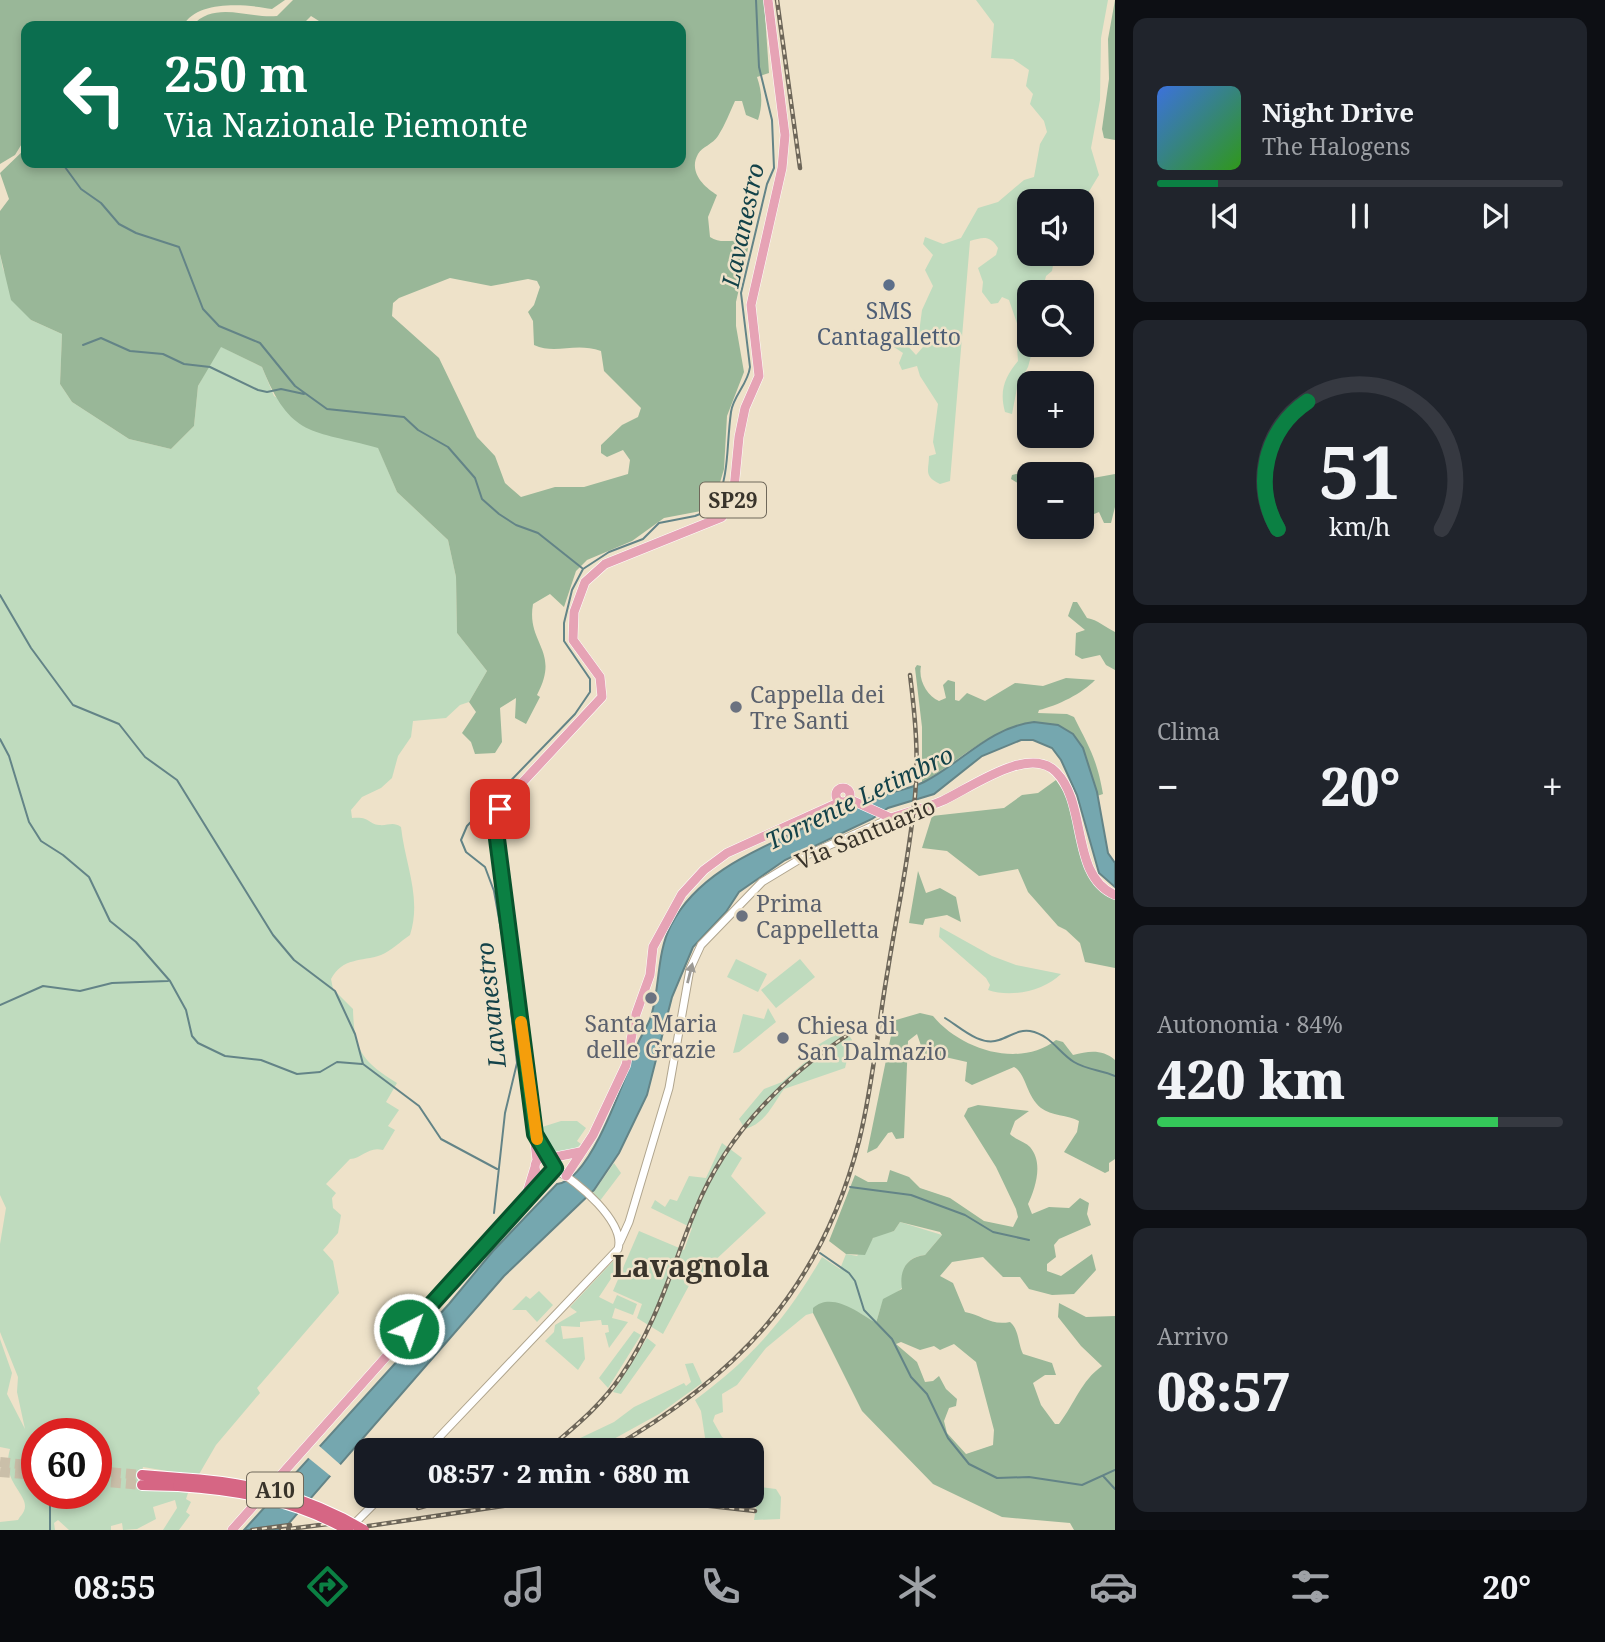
<!DOCTYPE html>
<html lang="it">
<meta charset="utf-8">
<style>
:root{--surface:#171b24;--page:#20242c;--text:#f1f3f6;--muted:#9ea1a6;--line:#363941;--accent:#0b8043}
body{margin:0;font-family:"Noto Serif",serif;background:var(--page);color:var(--text);height:100vh;display:flex;flex-direction:column;font-size:26px;white-space:nowrap}
*{box-sizing:border-box;margin:0}
p{font-size:23px;color:var(--muted)}
.icon{flex:none;width:38px;height:38px;fill:none;stroke:currentColor;stroke-width:2;stroke-linecap:round;stroke-linejoin:round}
.map{position:relative;flex:1;overflow:hidden}
.drawer{display:flex;flex-direction:column;gap:18px;padding:18px;background:#0d0f14;width:490px}
.drawer>*{flex:none}
.banner{position:absolute;left:21px;top:21px;width:665px;height:147px;border-radius:14px;box-shadow:0 4px 10px #0003;background:#0b6e4f;color:#fff;overflow:hidden}
.fabs{position:absolute;left:1017px;top:189px;display:grid;gap:14px}
.fabs a{display:grid;place-items:center;width:77px;height:77px;border-radius:14px;background:var(--surface);box-shadow:0 4px 10px #0003;font-size:35px}
.speed{position:absolute;left:21px;top:1418px;display:flex;gap:14px;font-size:35px;font-weight:700;text-align:center}
.speed>*{display:grid;place-content:center;width:91px;height:91px;border-radius:50%;background:var(--surface);box-shadow:0 4px 10px #0003;line-height:1}
.speed .limit{border:10px solid #d22;background:#fff;color:#111}
.pin{position:absolute;display:grid;place-items:center;width:60px;height:60px;color:#fff;margin:-30px;border-radius:14px;box-shadow:0 4px 10px #0006}
.me{position:absolute;width:77px;margin:-38px;rotate:41deg;stroke-linejoin:round;filter:drop-shadow(0 0 5px #0008)}
.turn{display:flex;align-items:center;gap:24px;height:147px;padding:0 28px;font-size:32px}
.turn .icon{width:91px;height:91px;stroke-width:2.5}
.turn b{display:block;font-size:49px;line-height:60px}
.big{font-size:52px;font-weight:800;line-height:1.1}
.drawer .card{flex:1;display:flex;flex-direction:column;justify-content:center;gap:10px;min-width:0;padding:0 24px;border-radius:14px;background:var(--page)}
.drawer .dial{align-items:center;gap:0}
.dial svg{height:182px;overflow:visible;fill:none;stroke:var(--line);stroke-width:7;stroke-linecap:round;text-anchor:middle}
.dial text{fill:var(--text);stroke:none}
.song{display:flex;align-items:center;gap:21px}
.cover{width:84px;height:84px;border-radius:10px;background:linear-gradient(135deg,hsl(220 70% 55%),hsl(110 70% 35%))}
.played{height:7px;border-radius:4px;background:linear-gradient(90deg,var(--accent) 15%,var(--line) 15%)}
.keys{display:flex;justify-content:space-around;direction:ltr}
.heat{display:flex;justify-content:space-between;align-items:center;font-size:38px;direction:ltr}
.charge{height:10px;border-radius:5px;background:linear-gradient(90deg,#34c759 84%,var(--line) 0)}
.trip{position:absolute;left:354px;top:1438px;width:410px;height:70px;border-radius:14px;background:var(--surface);box-shadow:0 4px 10px #0003;font-weight:800;line-height:70px;text-align:center}
.dock{display:flex;height:112px;justify-content:space-around;align-items:center;background:#090b0e;color:var(--muted)}
.dock .icon{width:49px;height:49px}
.dock .current{color:var(--accent)}
.dock b{font-size:32px;color:var(--text)}
main{display:flex;flex:1;min-height:0}
.map>svg:first-child{display:block}
.green{fill:#bfdbbe;fill-rule:evenodd}
.forest{fill:#99b798;fill-rule:evenodd}
.water{fill:#75a7af;stroke:#638487;stroke-width:2}
.pier{fill:#eee2c9}
.lines{fill:none;stroke-linecap:round;stroke-linejoin:round}
.stream{stroke:#638487;stroke-width:2}
.highway-tunnel{stroke:#cabfa9;stroke-width:10;stroke-dasharray:10 5;stroke-linecap:butt}
.minor-casing{stroke:#b0a58e;stroke-width:9}
.major-casing{stroke:#fff;stroke-width:10}
.highway-casing{stroke:#fff;stroke-width:12}
.minor{stroke:#fff;stroke-width:7}
.major{stroke:#e6a3b5;stroke-width:9}
.highway{stroke:#d66684;stroke-width:10}
.rail-casing{stroke:#6d6659;stroke-width:4.5}
.rail{stroke:#eee2c9;stroke-width:2;stroke-dasharray:5;stroke-linecap:butt}
.highway-bridge-casing{stroke:#fff;stroke-width:12;stroke-linecap:butt}
.highway-bridge{stroke:#d66684;stroke-width:10}
.oneway{fill:#9c9a95}
.route-casing{stroke:#07532c;stroke-width:18}
.route{stroke:#0b8043;stroke-width:12}
.slow{stroke:#f59e0b;stroke-width:12}
.service-dot{fill:#5c6f8a;stroke:#eee2c9;stroke-width:2.5}
.worship-dot{fill:#6b7280;stroke:#eee2c9;stroke-width:2.5}
.labels{text-anchor:middle;dominant-baseline:central;stroke-width:5;stroke-linejoin:round;paint-order:stroke}
.shield{fill:#eee2c9;stroke:#6f685a;stroke-width:2}
.shield-label{font-size:21px;font-weight:bold;fill:#39342b}
.service-label{font-size:23px;fill:#4e5e75;stroke:#eee2c9}
.worship-label{font-size:23px;fill:#5b616d;stroke:#eee2c9;text-anchor:start}
.street-label{font-size:23px;fill:#39342b;stroke:#eee2c9}
.water-label{font-size:24px;font-style:italic;fill:#134249;stroke:#eee2c9}
.district-label{font-size:30px;font-weight:bold;fill:#39342b;stroke:#eee2c9}
</style>
<main>
<div class="map">
<svg width="1115" height="1530" viewBox="0 0 1115 1530">
<rect width="100%" height="100%" fill="#eee2c9"/>
<path class="green" d="M976 0H1108L1101 38 1100 100 1091 148 1099 175 1082 203 1029 201V254H1055L1052 271 1046 276 1042 292H1029V345H1034L1028 367 1017 388 1012 414 1005 412C999 390 1005 377 1018 361L1017 346 1021 335 1009 300 1002 297 998 303 991 304 982 292 983 282 978 268 996 255 998 248C990 235 983 237 970 241L950 481 940 484C923 476 929 470 929 456L936 454 933 442 938 404 920 376 917 366 902 370 899 363 903 353 891 345V342L906 344 916 355 923 347 919 333 922 310 933 286 925 270 933 255 923 244 925 237 943 244 961 238 978 208 998 202 1024 180 1034 177 1040 144 1047 132 1044 121 1030 104 1033 94 1026 86 1029 70 1013 59 991 58 994 24Z
M0 254 3 269 31 320 62 334 60 384 72 402 129 439 171 449 194 426 198 386 220 346 262 367 274 396 351 440 378 447 397 492 448 540 456 577 457 633 487 671 469 702 460 705 446 718 413 721 411 737 398 756 392 778 381 788 362 797 351 810 352 818C370 816 368 824 379 825 388 826 393 821 401 827 405 864 422 898 410 935 401 941 391 951 381 955 361 962 343 957 331 979L333 989 353 1009C354 1051 362 1061 397 1083L386 1102 399 1110 388 1126 395 1130 383 1150C368 1146 363 1158 350 1159L326 1184 336 1193 332 1198 333 1208 341 1215 338 1233 323 1250 333 1261 339 1293 257 1388 260 1393 216 1445 198 1476 143 1467 142 1471 165 1490 188 1493 186 1499 191 1502 186 1512 190 1515 179 1530H163L177 1508 175 1500 153 1507 156 1519 137 1529 123 1530 122 1523 111 1526V1530H69L58 1520 54 1523 55 1530H0V1522L18 1520C20 1516 23 1514 24 1511 31 1494 0 1484 10 1449L0 1447V1339L12 1373 7 1394 25 1429 17 1392 18 1377 0 1332V1244L6 1208 0 1195ZM37 1433H96V1493H37Z
M940 927 992 956 1016 965 1061 974C1044 991 1011 998 988 990L990 985 986 978 939 937Z
M736 959 767 974 758 992 727 977Z
M800 959 815 977 776 1008 761 990Z
M768 1008 776 1022 739 1052 733 1053 743 1014 764 1019Z
M845 1029 852 1040 845 1068 784 1089C773 1104 765 1124 745 1129L739 1119 764 1089 782 1082 812 1056 816 1046Z
M561 1121H577L586 1128 577 1141 581 1144C573 1152 561 1155 550 1153L542 1141 539 1128Z
M722 1143 742 1158 731 1176 766 1213 710 1265 709 1269 692 1280 663 1334 637 1318 642 1304 613 1291 639 1231 684 1250 692 1228 651 1208 655 1200 665 1207 670 1199 677 1201 689 1176 706 1178Z
M614 1163 621 1173 599 1202 591 1196Z
M900 1222 942 1235 925 1255C905 1257 901 1271 902 1288 882 1306 885 1291 876 1324L860 1313 813 1308V1313L806 1315 766 1348 737 1385 722 1394 723 1412 715 1415 713 1421 722 1437 732 1443 720 1451H702L698 1446 706 1444 701 1411 695 1400C754 1356 785 1320 822 1257L840 1269 846 1254 857 1256 876 1235 894 1231Z
M617 1257 622 1262 599 1297 613 1304 617 1295 637 1304 633 1315 615 1308 612 1318 628 1322 609 1348 605 1333 609 1332 608 1325H602L601 1320 580 1322V1327L561 1326 563 1339 583 1337 585 1359 578 1370 545 1341 554 1332 555 1325 577 1312 570 1307Z
M539 1291 553 1305 537 1322 526 1310H512L526 1296 530 1299Z
M634 1331 641 1335 608 1388 599 1378Z
M647 1338 656 1345 621 1394 613 1392Z
M693 1363 702 1383 659 1414 592 1451H553L614 1422 634 1407 684 1383 686 1386 691 1382 685 1364Z
M751 1486 776 1489 781 1497 780 1519 754 1520 756 1507 707 1500 709 1496H751Z"/>
<path class="forest" d="M0 0H285L272 9C245 4 197 0 183 26H26V137L15 155 0 164Z
M293 0H764L769 73 757 77C762 92 763 104 758 120L746 115 742 101H735C730 112 725 125 718 136 713 144 702 147 698 154 688 172 704 187 717 195L708 217 710 237C723 246 736 236 749 244L736 302V326L744 372 727 416 724 469 714 503 701 511 664 518 632 541 587 560 576 571 564 607 550 594 533 604C526 644 561 650 537 695L540 697 526 724 515 718 516 698 500 708 502 742 495 753 475 754 471 742 462 733 476 712 469 702 487 671 457 633 456 577 448 540 397 492 378 448C311 429 291 439 262 367L221 347 198 386 194 426 171 449 129 439 72 402 60 384 62 334 31 320 11 300 0 254V211L9 199 0 173 26 148V163H681V26H327L311 16 301 26H192C215 0 248 19 277 16ZM450 278 491 286 528 279 537 281 540 287 534 305 528 312 533 321 534 345C556 355 574 342 601 351L604 371 641 408 638 417 622 425 601 445V453L607 457 623 450 630 460 628 474 584 487H555L521 497 505 483 495 456 477 437 439 358 392 316 393 303 399 298Z
M1115 0V140L1104 138 1102 129 1109 79 1108 39Z
M1042 467H1057L1071 474H1029V484L1024 487 1011 479 1012 475Z
M1115 474V507L1111 523H1104L1099 512 1082 519V480Z
M1073 602H1077L1087 618C1098 620 1105 627 1115 632V670L1106 665 1100 655 1082 659 1075 655 1076 633 1085 630 1068 616Z
M917 665 921 666C918 680 927 696 939 701L946 698 943 685 948 680 955 682V700L959 701 967 693 985 701 1015 683 1043 686 1066 678 1095 680C1083 693 1057 706 1039 710L1038 713 1067 714 1074 717C1089 747 1097 759 1103 794L1097 796 1088 765 1058 725C1003 714 966 757 922 783V727L915 668Z
M1056 780 1069 800 1087 870 1115 900V968L1085 962 1080 943 1066 930 1058 926 1028 892 1018 869 979 876 947 851 922 848 932 816 1004 808 1022 795 1038 793Z
M918 871 926 893 940 888 956 897 961 922 947 915 925 919 923 925 909 923Z
M920 1013 933 1016C960 1049 1019 1069 1056 1040L1063 1042 1073 1055C1089 1051 1102 1049 1115 1060V1159L1109 1163V1171L1105 1173 1064 1152 1077 1132 1079 1121C1068 1115 1051 1116 1041 1108 1026 1096 1026 1073 1014 1067L972 1085 965 1081 967 1062 945 1057 926 1060 917 1034 908 1041 904 1138 896 1139 892 1132 888 1133 877 1148 867 1153 893 1026 896 1020Z
M978 1105 1029 1111 1015 1121 1010 1134C1016 1140 1025 1142 1030 1147 1044 1163 1035 1189 1028 1204L1032 1214 1049 1207 1069 1208 1080 1198 1089 1203 1087 1214 1091 1225 1059 1239 1054 1245 1056 1257 1047 1264V1271L1061 1276 1092 1254 1096 1270 1074 1294 1052 1295 1029 1289 1020 1277H1003L983 1257 952 1262 940 1276 953 1283 965 1312C982 1315 991 1326 1010 1322 1019 1329 1018 1344 1023 1354L1052 1363 1056 1375H1045L1033 1383 1041 1405 1055 1424H1059C1075 1403 1081 1381 1102 1366L1081 1346 1058 1317 1059 1303 1086 1317 1115 1316V1530H1074L1070 1523 1002 1517 933 1484 862 1411 813 1313V1308C832 1291 859 1313 876 1323L883 1299 902 1289C899 1271 906 1257 925 1255L942 1235 940 1232 900 1222 894 1231 873 1238 865 1255 846 1254 829 1241 855 1175 868 1182H887L890 1170 909 1177 920 1188 950 1198 984 1221 1013 1227 1018 1217 1016 1209 996 1167 964 1116 968 1108ZM901 1342 920 1350 934 1346 940 1350 954 1344 976 1362 994 1430 993 1445 966 1454 947 1433 944 1421 949 1408 956 1406 957 1399 946 1389 939 1376 933 1381 925 1382 917 1362 896 1344Z"/>
<path class="water" d="M1034 722 1058 725 1073 734 1083 748 1097 792 1108 853 1115 863V887L1099 873 1077 795 1061 760 1052 748 1033 740H1021L982 756 934 794 888 808 872 819 785 860 739 892 726 912 693 947 672 997 647 1095 619 1153 594 1190 504 1276 283 1530H244L449 1304 493 1251 557 1184C592 1181 627 1070 639 1041 643 1032 650 1023 652 1013 660 984 657 952 671 925 698 872 759 849 810 825 828 817 845 807 863 800 883 793 906 791 924 782 963 762 988 728 1034 722Z"/>
<path class="pier" d="M317 1444 343 1467 333 1478 306 1456Z"/>
<g class="lines">
<path class="stream" d="M62 163 81 189 101 203 119 224 136 233 179 247 203 309 219 326 260 343 295 386 327 409 404 417 418 430 448 447 475 478 482 499 499 514 516 525 538 533 582 568
M83 345 101 338 130 351 163 354 184 364 210 367 258 390 267 392 281 389 304 394
M0 595 31 648 73 705 119 724 145 757 177 780 273 935 294 960 335 991 355 1034 363 1064 419 1106 441 1139 497 1169
M0 739 9 756 29 822 41 841 63 855 89 877 110 921 136 942 170 981 186 1010 192 1036 198 1043 225 1056 261 1060 297 1074 320 1072 337 1062 362 1064
M0 1005 43 986 80 991 112 983 168 981
M945 1018C960 1027 980 1047 999 1040 1009 1037 1019 1029 1030 1031 1051 1035 1058 1052 1074 1062 1087 1070 1102 1070 1115 1076
M850 1187 911 1195 965 1215 993 1232 1029 1240
M494 1213 505 1113 517 1063 503 941 494 891 485 867 466 852 461 840 467 826 575 714 590 692V679L564 641V623L572 590 583 569 609 552 643 539 659 523 695 516 715 508C730 472 726 449 731 412 733 396 748 384 750 367L741 293 767 184 774 168 772 120 759 67 756 0
M820 1253 849 1273 855 1281 864 1310 892 1339 911 1377 927 1394 948 1438 969 1464 997 1478 1029 1477 1082 1485 1115 1470
M1104 1477 1115 1489
M32 1479 37 1489
M44 1493 50 1504V1530"/>
<path class="highway-tunnel" d="M0 1462 37 1466
M96 1471 142 1475
M0 1472 37 1475
M96 1481 142 1485"/>
<g class="minor-casing">
<path id="minor" d="M620 1242 629 1222 669 1088 690 969 701 945 762 882 805 856 891 818
M426 1451 618 1249C626 1223 577 1180 555 1170
M351 1527 382 1496"/>
</g>
<g class="major-casing">
<path id="major" d="M836 795a7 7 0 1 1 14 0a7 7 0 1 1-14 0Z
M849 799 891 818C908 812 926 808 942 801 969 789 1029 744 1056 772 1088 804 1070 876 1115 895
M535 1167a10 10 0 1 1 20 0a10 10 0 1 1-20 0Z
M550 1158 580 1152
M537 1160 497 819 507 799 602 697 600 677 573 640 574 612 585 582 605 564 722 517 733 499 739 437 745 408 759 376 751 305 782 168 785 135 768 0
M566 1176 593 1135 626 1065 636 1014 650 975 653 947 682 894 704 870 727 853 840 802
M526 1196 535 1167
M232 1530 546 1177"/>
</g>
<g class="highway-casing">
<path id="highway" d="M142 1475 179 1478
M142 1485 178 1486"/>
</g>
<use href="#minor" class="minor"/>
<use href="#major" class="major"/>
<use href="#highway" class="highway"/>
<g class="rail-casing">
<path id="rail" d="M777 0 800 168
M546 1451C573 1428 601 1406 621 1376 656 1326 672 1267 695 1211 725 1137 780 1080 846 1036
M607 1451C737 1377 821 1289 859 1141 873 1085 878 1025 888 969 897 912 910 854 915 796 919 756 915 715 910 675
M418 1508 462 1496
M252 1530 290 1525
M281 1530 351 1521
M342 1530 536 1501 648 1499 755 1511"/>
</g>
<use href="#rail" class="rail"/>
<g class="highway-bridge-casing">
<path id="highway-bridge" d="M179 1478C247 1482 304 1495 364 1530
M178 1486C239 1490 294 1500 348 1530"/>
</g>
<use href="#highway-bridge" class="highway-bridge"/>
</g>
<defs><path id="oneway-solid" d="M-6-.8H1V-3.2L6.5 0L1 3.2V.8H-6Z" transform="scale(1.75)"/></defs>
<use class="oneway" href="#oneway-solid" transform="translate(690 973) rotate(-76)"/>
<g class="lines">
<g class="route-casing">
<path id="route" d="M409 1329 555 1168 535 1134 496 831 500 809"/>
</g>
<use href="#route" class="route"/>
<path class="slow" d="M521 1022 537 1139"/>
</g>
<circle class="service-dot" cx="889" cy="285" r="7"/>
<g class="worship-dot">
<circle cx="736" cy="707" r="7"/>
<circle cx="742" cy="916" r="7"/>
<circle cx="651" cy="998" r="7"/>
<circle cx="783" cy="1038" r="7"/>
</g>
<g class="labels">
<g class="shield">
<rect x="700" y="482.5" width="66" height="35" rx="5"/>
<rect x="247" y="1472.5" width="56" height="35" rx="5"/>
</g>
<g class="shield-label">
<text x="733" y="500">SP29</text>
<text x="275" y="1490">A10</text>
</g>
<g class="service-label">
<text x="889" y="310">SMS<tspan x="889" dy="26">Cantagalletto</tspan></text>
</g>
<g class="worship-label">
<text x="750" y="694">Cappella dei<tspan x="750" dy="26">Tre Santi</tspan></text>
<text x="756" y="903">Prima<tspan x="756" dy="26">Cappelletta</tspan></text>
<text x="651" y="1023" text-anchor="middle">Santa Maria<tspan x="651" dy="26">delle Grazie</tspan></text>
<text x="797" y="1025">Chiesa di<tspan x="797" dy="26">San Dalmazio</tspan></text>
</g>
<g class="street-label">
<text transform="translate(865 833) rotate(-23)">Via Santuario</text>
</g>
<g class="water-label">
<text transform="translate(742 225) rotate(-78)">Lavanestro</text>
<text transform="translate(859 797) rotate(-26)">Torrente Letimbro</text>
<text transform="translate(490 1005) rotate(-96)">Lavanestro</text>
</g>
<g class="district-label">
<text x="691" y="1265">Lavagnola</text>
</g>
</g>
</svg>
<div class="fabs">
<a><svg class="icon" aria-label="sound" viewBox="0 0 24 24"><path d="M4 9h4l5-4v14l-5-4H4zM17 9q2 3 0 6"/></svg></a>
<a><svg class="icon" aria-label="search" viewBox="0 0 24 24"><circle cx="10" cy="10" r="6"/><path d="M15 15l6 6"/></svg></a>
<a>+</a>
<a>−</a>
</div>
<div class="speed"><div class="limit">60</div></div>
<div class="pin" style="left:500px;top:809px;background:#d93025"><svg class="icon" aria-label="arrive" viewBox="0 0 24 24"><path d="M6 21V4h12l-3 4 3 4H6"/></svg></div>
<svg class="me" style="left:409px;top:1329px" viewBox="-20 -20 40 40"><circle r="17" fill="#0b8043" stroke="#fff" stroke-width="3"/><path d="M0-11L8 9 0 5-8 9z" fill="#fff"/></svg>
<div class="trip">08:57 · 2 min · 680 m</div>
<div class="banner">
<div class="turn"><svg class="icon" aria-label="left" viewBox="0 0 24 24"><path d="M17 20v-9H6M10 6l-5 5 5 5"/></svg><div><b>250 m</b>Via Nazionale Piemonte</div></div>
</div>
</div>
<section class="drawer">
<div class="card">
<div class="song"><i class="cover"></i><div><b>Night Drive</b><p>The Halogens</p></div></div>
<div class="played"></div>
<div class="keys"><svg class="icon" aria-label="previous" viewBox="0 0 24 24"><path d="M18 5L8 12l10 7zM5 5v14"/></svg><svg class="icon" aria-label="pause" viewBox="0 0 24 24"><path d="M8 5v14M16 5v14"/></svg><svg class="icon" aria-label="next" viewBox="0 0 24 24"><path d="M6 5l10 7-10 7zM19 5v14"/></svg></div>
</div>
<div class="card dial"><svg viewBox="0 0 100 80">
<path d="M14 69A42 42 0 1 1 86 69"/>
<path d="M14 69A42 42 0 0 1 27 13" stroke="#0b8043"/>
<text x="50" y="56" font-size="32" font-weight="700">51</text>
<text x="50" y="72" font-size="11">km/h</text>
</svg></div>
<div class="card"><p>Clima</p>
<div class="heat"><a>−</a><b class="big">20°</b><a>+</a></div>
</div>
<div class="card"><p>Autonomia · 84%</p><b class="big">420 km</b><div class="charge"></div></div>
<div class="card"><p>Arrivo</p><b class="big">08:57</b></div>
</section>
</main>
<nav class="dock">
<b>08:55</b>
<svg class="icon current" aria-label="directions" viewBox="0 0 24 24"><path d="M12 3l9 9-9 9-9-9zM9 14v-3h6M13 9l2 2-2 2"/></svg>
<svg class="icon" aria-label="music" viewBox="0 0 24 24"><path d="M9 18V5l10-2v13"/><circle cx="6" cy="18" r="3"/><circle cx="16" cy="16" r="3"/></svg>
<svg class="icon" aria-label="phone" viewBox="0 0 24 24"><path d="M5 4h4l2 5-3 2q2 4 5 5l2-3 5 2v4C11 20 4 13 5 4z"/></svg>
<svg class="icon" aria-label="climate" viewBox="0 0 24 24"><path d="M12 3v18M4 7l16 10M4 17L20 7"/></svg>
<svg class="icon" aria-label="car" viewBox="0 0 24 24"><path d="M5 17H2v-5l4-1 3-4h7l3 4 3 1v5h-3M9 17h6M6 11h13"/><circle cx="7" cy="17" r="2"/><circle cx="17" cy="17" r="2"/></svg>
<svg class="icon" aria-label="filters" viewBox="0 0 24 24"><path d="M4 7h16M4 17h16"/><circle cx="9" cy="7" r="2"/><circle cx="15" cy="17" r="2"/></svg>
<b>20°</b>
</nav>
